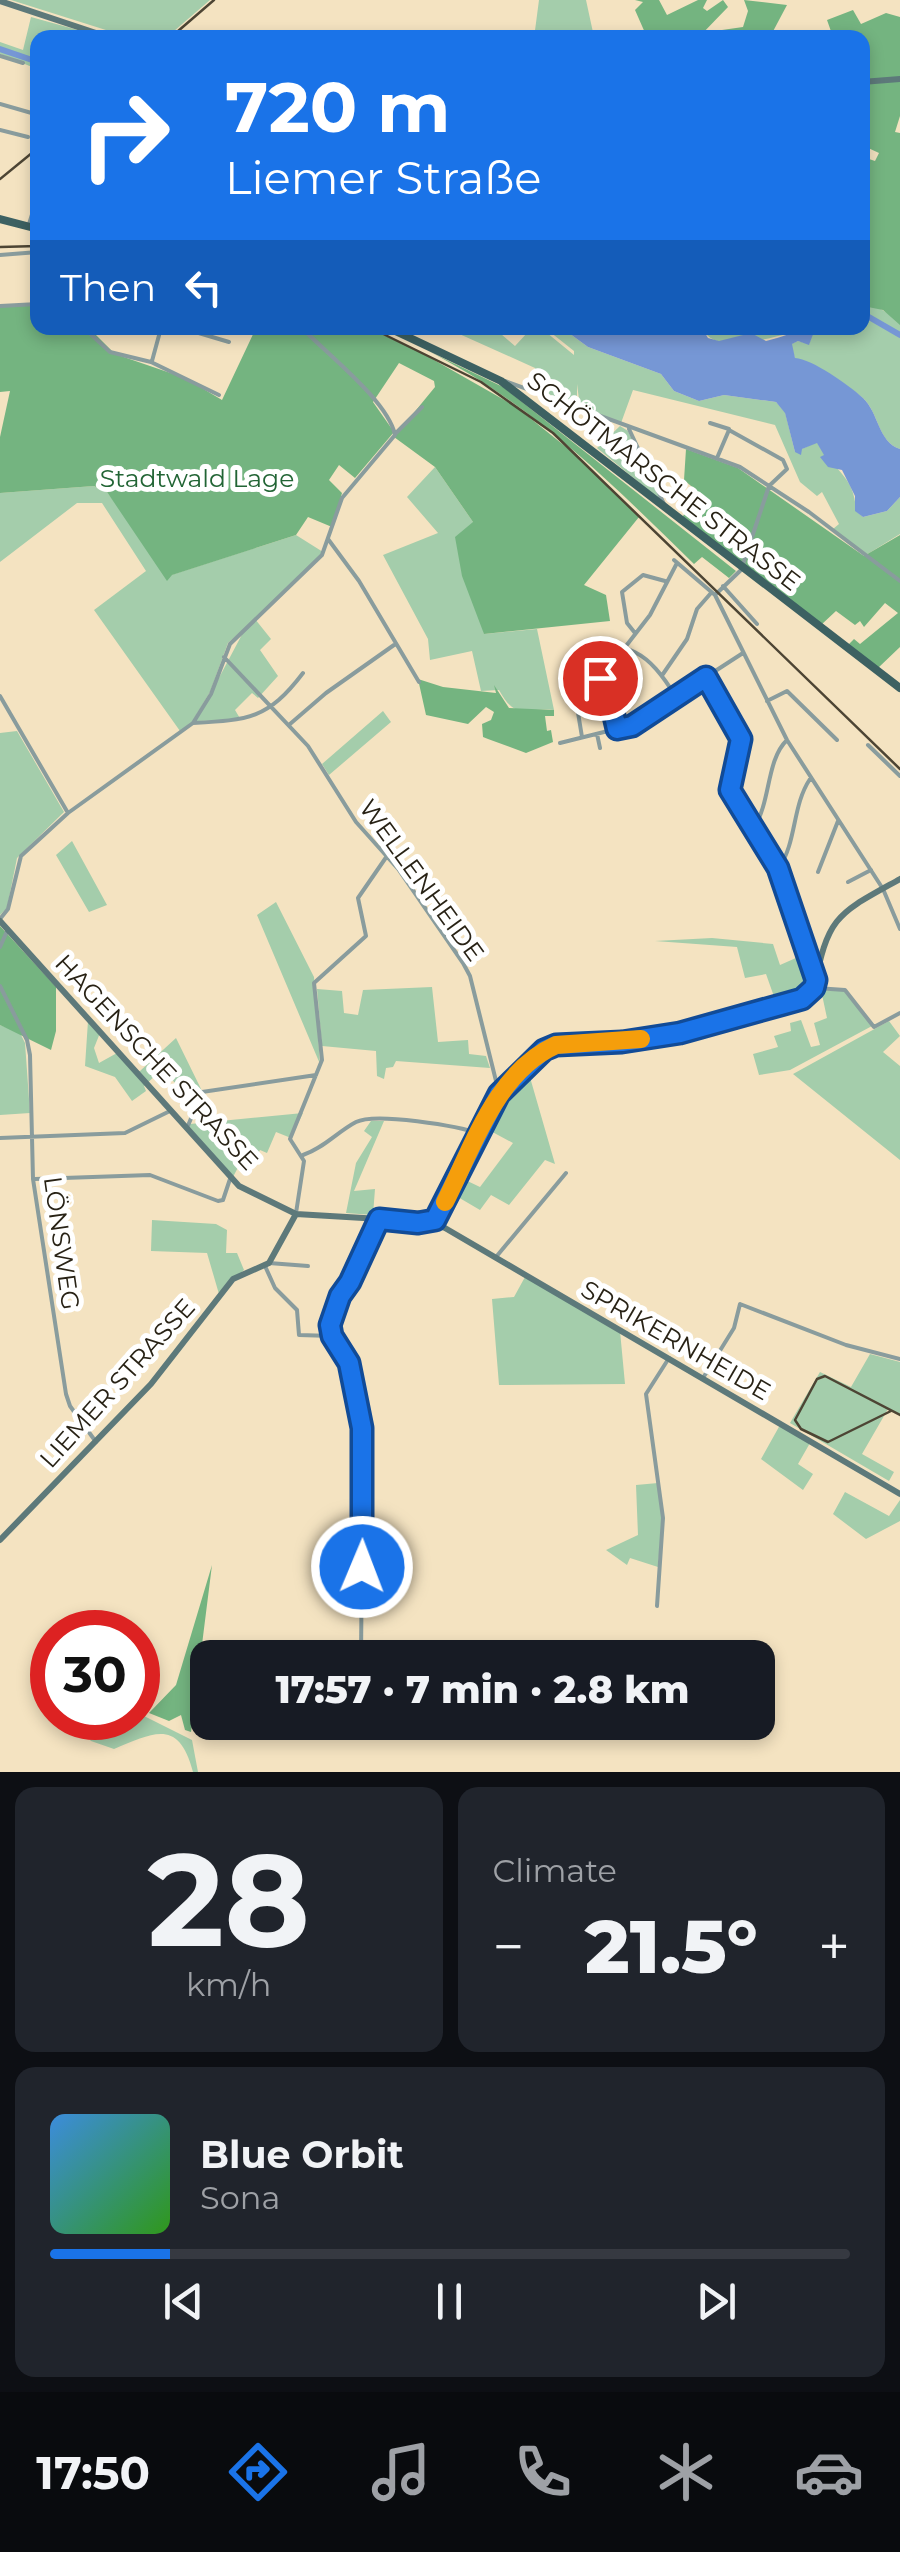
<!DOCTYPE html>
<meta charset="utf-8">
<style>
:root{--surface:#171b24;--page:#20242c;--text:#f1f3f6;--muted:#9ea1a6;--line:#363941;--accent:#1a73e8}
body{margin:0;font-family:Montserrat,sans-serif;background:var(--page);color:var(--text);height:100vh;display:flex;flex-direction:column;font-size:38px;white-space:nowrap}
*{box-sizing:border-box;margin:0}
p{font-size:32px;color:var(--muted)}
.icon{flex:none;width:55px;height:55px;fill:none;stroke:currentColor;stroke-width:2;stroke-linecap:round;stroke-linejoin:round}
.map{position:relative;height:1772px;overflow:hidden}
.drawer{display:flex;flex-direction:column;gap:15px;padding:15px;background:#0d0f14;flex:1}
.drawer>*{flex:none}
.top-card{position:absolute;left:30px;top:30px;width:840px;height:305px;border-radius:20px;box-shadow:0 5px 15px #0003;background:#1a73e8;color:#fff;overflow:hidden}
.speed{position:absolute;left:30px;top:1610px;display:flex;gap:20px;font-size:50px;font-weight:700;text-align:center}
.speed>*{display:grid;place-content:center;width:130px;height:130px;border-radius:50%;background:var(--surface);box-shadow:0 5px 15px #0003;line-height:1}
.speed .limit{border:15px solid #d22;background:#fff;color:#111}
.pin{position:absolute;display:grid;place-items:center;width:85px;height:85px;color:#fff;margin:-42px;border:5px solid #fff;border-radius:50%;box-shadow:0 2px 10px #0007}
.me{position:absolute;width:110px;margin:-55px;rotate:1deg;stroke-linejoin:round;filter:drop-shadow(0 0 8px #0008)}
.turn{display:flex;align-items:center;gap:35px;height:210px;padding:0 30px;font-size:45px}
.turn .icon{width:130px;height:130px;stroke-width:2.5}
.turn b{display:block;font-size:70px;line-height:85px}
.then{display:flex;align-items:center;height:95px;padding:0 30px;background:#0003;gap:20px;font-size:38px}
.big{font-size:75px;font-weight:800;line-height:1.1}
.drawer .tile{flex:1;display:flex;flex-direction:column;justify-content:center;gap:15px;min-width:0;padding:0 35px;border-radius:20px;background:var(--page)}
.drawer .dial{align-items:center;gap:0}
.dial b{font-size:130px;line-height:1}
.song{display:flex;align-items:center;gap:30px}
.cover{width:120px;height:120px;border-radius:15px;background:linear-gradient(135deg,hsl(210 70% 55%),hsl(110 70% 35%))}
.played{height:10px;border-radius:5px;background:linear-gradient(90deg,var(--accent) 15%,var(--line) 15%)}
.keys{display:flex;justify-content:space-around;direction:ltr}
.heat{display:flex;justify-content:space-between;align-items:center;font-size:55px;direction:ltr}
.drawer .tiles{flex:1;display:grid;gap:15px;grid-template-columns:1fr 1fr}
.tile:last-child{grid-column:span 2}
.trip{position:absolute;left:190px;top:1640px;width:585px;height:100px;border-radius:20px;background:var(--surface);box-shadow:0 5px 15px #0003;font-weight:800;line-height:100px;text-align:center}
.tab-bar{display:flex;height:160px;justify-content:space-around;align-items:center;background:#090b0e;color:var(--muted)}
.tab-bar .icon{width:70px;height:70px}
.tab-bar .on{color:var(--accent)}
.tab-bar b{font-size:45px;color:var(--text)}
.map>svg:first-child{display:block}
.green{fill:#a4cdab}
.forest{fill:#74b480}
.water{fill:#7697d5}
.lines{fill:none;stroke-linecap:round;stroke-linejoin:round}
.river{stroke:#7697d5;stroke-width:6}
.street{stroke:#899c9d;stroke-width:4}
.secondary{stroke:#5d797a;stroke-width:6}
.primary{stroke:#3d6162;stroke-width:8}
.tram{stroke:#4d4534;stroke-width:2.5}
.rail{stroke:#4d4534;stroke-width:2.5}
.route-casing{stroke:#114b97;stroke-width:25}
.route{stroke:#1a73e8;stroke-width:18}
.slow{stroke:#f59e0b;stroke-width:18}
.labels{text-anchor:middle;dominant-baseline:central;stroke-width:10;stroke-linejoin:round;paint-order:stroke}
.park-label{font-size:25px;fill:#226535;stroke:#fff}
.street-label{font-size:25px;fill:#282215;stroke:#fff}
</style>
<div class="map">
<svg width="900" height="1772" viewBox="0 0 900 1772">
<rect width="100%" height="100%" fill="#f4e3c1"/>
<path class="green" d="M11 0H210L166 38 128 37Z
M539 0H586L594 37 534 38Z
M31 17 103 37 38 38 37 69 0 54V42L23 50Z
M863 298 900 321V449C878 442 879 414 864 399 846 382 816 371 795 359L791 344 798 341 809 344 814 329C789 329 718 362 702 328H862Z
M446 328H494L515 346 528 332 520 328H541L574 355V351L545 328H562L588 347 661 374 674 391 699 401 724 395 776 402 785 412 795 452 817 442C832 470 855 475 856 511L863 517 887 511 900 497V534L866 555 833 529 839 524 822 492 817 496 800 482 775 425 633 390 621 423 580 407 577 384V406L532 387 535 368Z
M620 426 628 431 663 502 597 448Z
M435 467 473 522 484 634 537 629 554 710C524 707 516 721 499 690L481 691 472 651 430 660 428 639 383 555 438 533 407 497Z
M94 486 107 492 171 575 296 535 323 552 255 619 271 639 260 650 278 676 258 698 252 693 235 710 241 720 196 721 246 627 228 643 210 692 192 722 180 731 94 610 146 571 102 503H77L0 562V493Z
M383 711 391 722 329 775 322 764Z
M17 731 64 812 17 858 7 908 0 915V733Z
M72 841 107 905 89 912 56 855Z
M276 902 314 977 320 1064 257 915Z
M712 938 773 944 780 965 805 954 813 988 801 998 777 1005 766 974 745 978 737 947 655 941Z
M432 987 438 1042 468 1040 469 1054 486 1056 490 1068 396 1061 393 1067 386 1068 384 1079 377 1076 376 1051 322 1046 317 989 342 991 344 1013 358 1015 363 990Z
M821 990 844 991 872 1026 790 1070 759 1075 753 1054 778 1047 774 1036 791 1031 790 1023 801 1020 811 1047 820 1045 814 1023 827 1018Z
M88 1021 100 1033 94 1048 99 1063 117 1053 134 1072 140 1071 176 1038 202 1091 200 1094 196 1086 187 1094 172 1080 157 1074 144 1086 146 1091 132 1101 115 1077 85 1066Z
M889 1021 900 1036 883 1052 900 1066V1160L793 1074Z
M0 1025 20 1033 25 1043 30 1113 0 1115Z
M527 1067 555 1164 545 1160 509 1205 491 1195 480 1210 451 1193 459 1177 480 1187 513 1143 485 1128 499 1099Z
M303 1113 291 1138 276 1132 267 1153 260 1150 255 1158 245 1154 233 1177 190 1128V1124Z
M371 1121H384L354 1191 375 1189 373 1215 346 1213 356 1163 372 1137 364 1131Z
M152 1220 216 1224 227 1230 226 1253H237L244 1270 219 1294 207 1253 151 1251Z
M525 1277 620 1331 625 1384 499 1385 492 1299 514 1297Z
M870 1354 900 1362V1415L888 1409 862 1454 894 1472 889 1481 790 1423 820 1372 851 1387Z
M780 1425 810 1443 798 1464 813 1474 803 1490 761 1459Z
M658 1483 662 1519 658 1567 630 1558 627 1565 606 1550 638 1535 636 1485Z
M845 1492 889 1516 900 1500V1521L866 1539 833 1514Z
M138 1713 192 1740 198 1772H193C179 1719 155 1732 114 1749L91 1741 68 1718H138Z"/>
<path class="forest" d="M635 0H659L667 15 698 0H707L703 8 707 11 723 0 728 7 699 37 646 35 635 10 643 2Z
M744 0 787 5 770 37H708L715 31 743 27 748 11Z
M853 10 861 24 886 13 900 17V116L895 132 900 133V325L883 310 863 306V157L875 161 879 153 866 147 867 133 863 131 862 38 833 37 827 20Z
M37 305 38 328H89L115 354 185 378 222 400 256 328H367L413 348 515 406 576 455 639 517 584 585 606 595 610 621 484 634 462 576 455 537 473 522 435 467 394 437 435 387 434 381 399 363 373 402 394 432 355 478 339 465 329 480 342 493 332 527 308 517 296 535 172 575 167 581 107 492 94 486 0 493V437L10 391 0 392V307Z
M428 351 503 387 736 571 729 578 702 557 694 564C611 483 533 404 428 351Z
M686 449 738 468 864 556 900 535V647L878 668 848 645 854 639 860 644 898 613 885 603 864 627 860 621 855 625 836 611 821 625 682 518 697 491 684 480Z
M418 679 443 687 496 693 494 685 509 708 554 710V716H545L547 731 551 730 553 742 526 753 488 739 483 737 482 724 491 720 494 712 486 707 468 724 426 715Z
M0 926 56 987V1031L51 1050 0 1025Z
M212 1565 191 1732 185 1730 181 1715 169 1721 149 1713 176 1685Z"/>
<path class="water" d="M562 328H702L708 338 719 341 751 333 766 341C784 337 798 329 815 329L809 345 798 341 792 344 795 358C812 359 849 385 863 398 879 413 878 442 900 449V497L887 511 863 517 855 511V496L842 470 828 467 820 457 824 455 817 443 802 449 801 455 795 452 785 413 776 402 724 395 699 401 674 391 661 374 588 347Z"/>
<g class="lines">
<path class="river" d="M0 49 38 62
M862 313 900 335"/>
<path class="street" d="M0 56 23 63
M0 104 35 114
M0 130 28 137
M29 224 38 195
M0 255 38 252
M0 306 38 304
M84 328 110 352 151 362 219 395
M182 328 229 342
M152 361 161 328
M505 381 740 467 809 512 900 581
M710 423 729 429
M629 429 665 506
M396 433 422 407
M328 539 359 581 419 682
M674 560 715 595 787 740 883 889 900 929
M723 586 757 624
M715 595 741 570 769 486 787 469 783 460 729 430 717 458
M635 633 627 623 622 592 643 575 665 581
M626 646 650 615 677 563
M224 657 308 746 356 822 399 870 463 963 470 976 499 1093
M663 674 687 639 697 609 711 593
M573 677C609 669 610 699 616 727
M706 677 741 739 730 790 779 868 815 977
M0 696 68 813
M767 701 787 691 837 740
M193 723C249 720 268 719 303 673
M290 724 326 693 394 645
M597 734 600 748
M582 737 569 658 576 648C628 640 648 651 676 697
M560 743 632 725 743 653
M868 745 900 776
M754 827C771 802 766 760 787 740
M779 868C797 841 792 806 810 779
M818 872 838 821
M848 882 871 870
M0 919 8 909 21 856 68 813 193 723 211 694 230 644 322 555 342 498 395 435C388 401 327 354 302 328
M0 947 8 929
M0 986 27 1040 30 1055 33 1179 66 1394 70 1406 96 1442
M816 988 845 990 874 1027 900 1013
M187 1128 202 1092 316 1075
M0 1138 125 1133 170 1111
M303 1155C324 1148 337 1132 356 1122 375 1112 459 1126 480 1134
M35 1179 150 1175 218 1201 223 1200 230 1179
M296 1213 304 1161 290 1139 322 1060 314 983 366 936 358 898 387 856
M496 1257 566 1173
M269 1263 308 1266
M265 1266 275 1288 297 1310 299 1335 332 1336
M703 1378 734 1328 740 1304 846 1345 900 1359
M657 1606 663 1518 646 1394 669 1358
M361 1658 363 1436 349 1363 332 1336 331 1325 339 1297 377 1230 379 1219
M361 1725V1722"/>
<path class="secondary" d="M0 1 111 38
M862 82 900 79
M0 921 239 1186 296 1214 431 1222 445 1228 900 1494
M431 1222 499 1095 543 1051 556 1045 622 1042 680 1033 802 999 814 989C828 915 837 914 900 879
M0 1540 151 1384 233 1279 269 1263 296 1214"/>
<path class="primary" d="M0 219 38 229
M389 328 501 381 900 688"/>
<path class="tram" d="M891 1411 828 1442 801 1429 795 1420 817 1379 825 1376 900 1415"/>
<path class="rail" d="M170 38 214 0
M0 179 38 148
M0 247 38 246
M371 328 481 382 553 433 900 769"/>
</g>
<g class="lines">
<g class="route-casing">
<path id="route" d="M362 1567V1428L349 1363 332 1336 330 1325 340 1296 350 1282 379 1219 418 1223 435 1220 499 1094 544 1050 556 1045 622 1042 680 1033 802 999 814 988 816 980 778 868 730 790 741 739 706 677 632 726 617 729 608 690 600 678"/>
</g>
<use href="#route" class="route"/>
<path class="slow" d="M445 1202C473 1147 496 1072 556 1045L641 1039"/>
</g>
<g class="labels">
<g class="park-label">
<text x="197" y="478">Stadtwald Lage</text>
</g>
<g class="street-label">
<text transform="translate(664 481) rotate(38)">SCHÖTMARSCHE STRASSE</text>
<text transform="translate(422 880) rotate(54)">WELLENHEIDE</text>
<text transform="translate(157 1062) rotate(47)">HAGENSCHE STRASSE</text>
<text transform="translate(62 1243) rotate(82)">LÖNSWEG</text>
<text transform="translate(676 1340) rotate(30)">SPRIKERNHEIDE</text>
<text transform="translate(117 1383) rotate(-48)">LIEMER STRASSE</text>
</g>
</g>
</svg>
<div class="speed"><div class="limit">30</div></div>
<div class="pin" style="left:600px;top:678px;background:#d93025"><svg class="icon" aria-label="arrive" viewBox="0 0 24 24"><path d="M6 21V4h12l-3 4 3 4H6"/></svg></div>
<svg class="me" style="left:362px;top:1567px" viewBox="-20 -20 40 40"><circle r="17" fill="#1a73e8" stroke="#fff" stroke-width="3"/><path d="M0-11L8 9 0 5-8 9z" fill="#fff"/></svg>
<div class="trip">17:57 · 7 min · 2.8 km</div>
<div class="top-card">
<div class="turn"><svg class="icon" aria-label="right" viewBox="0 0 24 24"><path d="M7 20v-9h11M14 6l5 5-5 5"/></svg><div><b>720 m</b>Liemer Straße</div></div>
<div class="then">Then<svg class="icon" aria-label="left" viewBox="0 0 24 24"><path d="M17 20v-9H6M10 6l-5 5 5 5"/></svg></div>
</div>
</div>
<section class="drawer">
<div class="tiles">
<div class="tile dial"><b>28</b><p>km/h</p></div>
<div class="tile"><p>Climate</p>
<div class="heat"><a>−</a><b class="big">21.5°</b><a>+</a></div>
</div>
<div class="tile">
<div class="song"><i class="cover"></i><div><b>Blue Orbit</b><p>Sona</p></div></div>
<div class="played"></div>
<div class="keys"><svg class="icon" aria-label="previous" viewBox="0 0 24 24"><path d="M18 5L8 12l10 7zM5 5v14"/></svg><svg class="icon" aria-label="pause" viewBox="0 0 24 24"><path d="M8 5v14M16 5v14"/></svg><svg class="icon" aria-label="next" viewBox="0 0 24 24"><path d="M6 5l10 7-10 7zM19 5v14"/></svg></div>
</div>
</div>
</section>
<nav class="tab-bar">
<b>17:50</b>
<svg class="icon on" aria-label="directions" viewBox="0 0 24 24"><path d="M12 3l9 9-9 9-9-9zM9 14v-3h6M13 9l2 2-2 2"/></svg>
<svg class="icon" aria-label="music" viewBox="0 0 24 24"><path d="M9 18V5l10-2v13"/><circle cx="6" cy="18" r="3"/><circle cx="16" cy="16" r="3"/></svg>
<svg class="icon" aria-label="phone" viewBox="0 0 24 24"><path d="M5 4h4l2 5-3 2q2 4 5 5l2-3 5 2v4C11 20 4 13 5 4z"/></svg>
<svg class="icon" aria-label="climate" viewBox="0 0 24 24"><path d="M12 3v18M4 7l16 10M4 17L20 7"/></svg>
<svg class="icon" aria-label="car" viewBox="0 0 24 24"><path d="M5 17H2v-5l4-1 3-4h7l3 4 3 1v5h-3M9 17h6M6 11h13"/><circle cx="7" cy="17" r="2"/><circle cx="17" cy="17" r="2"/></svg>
</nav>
